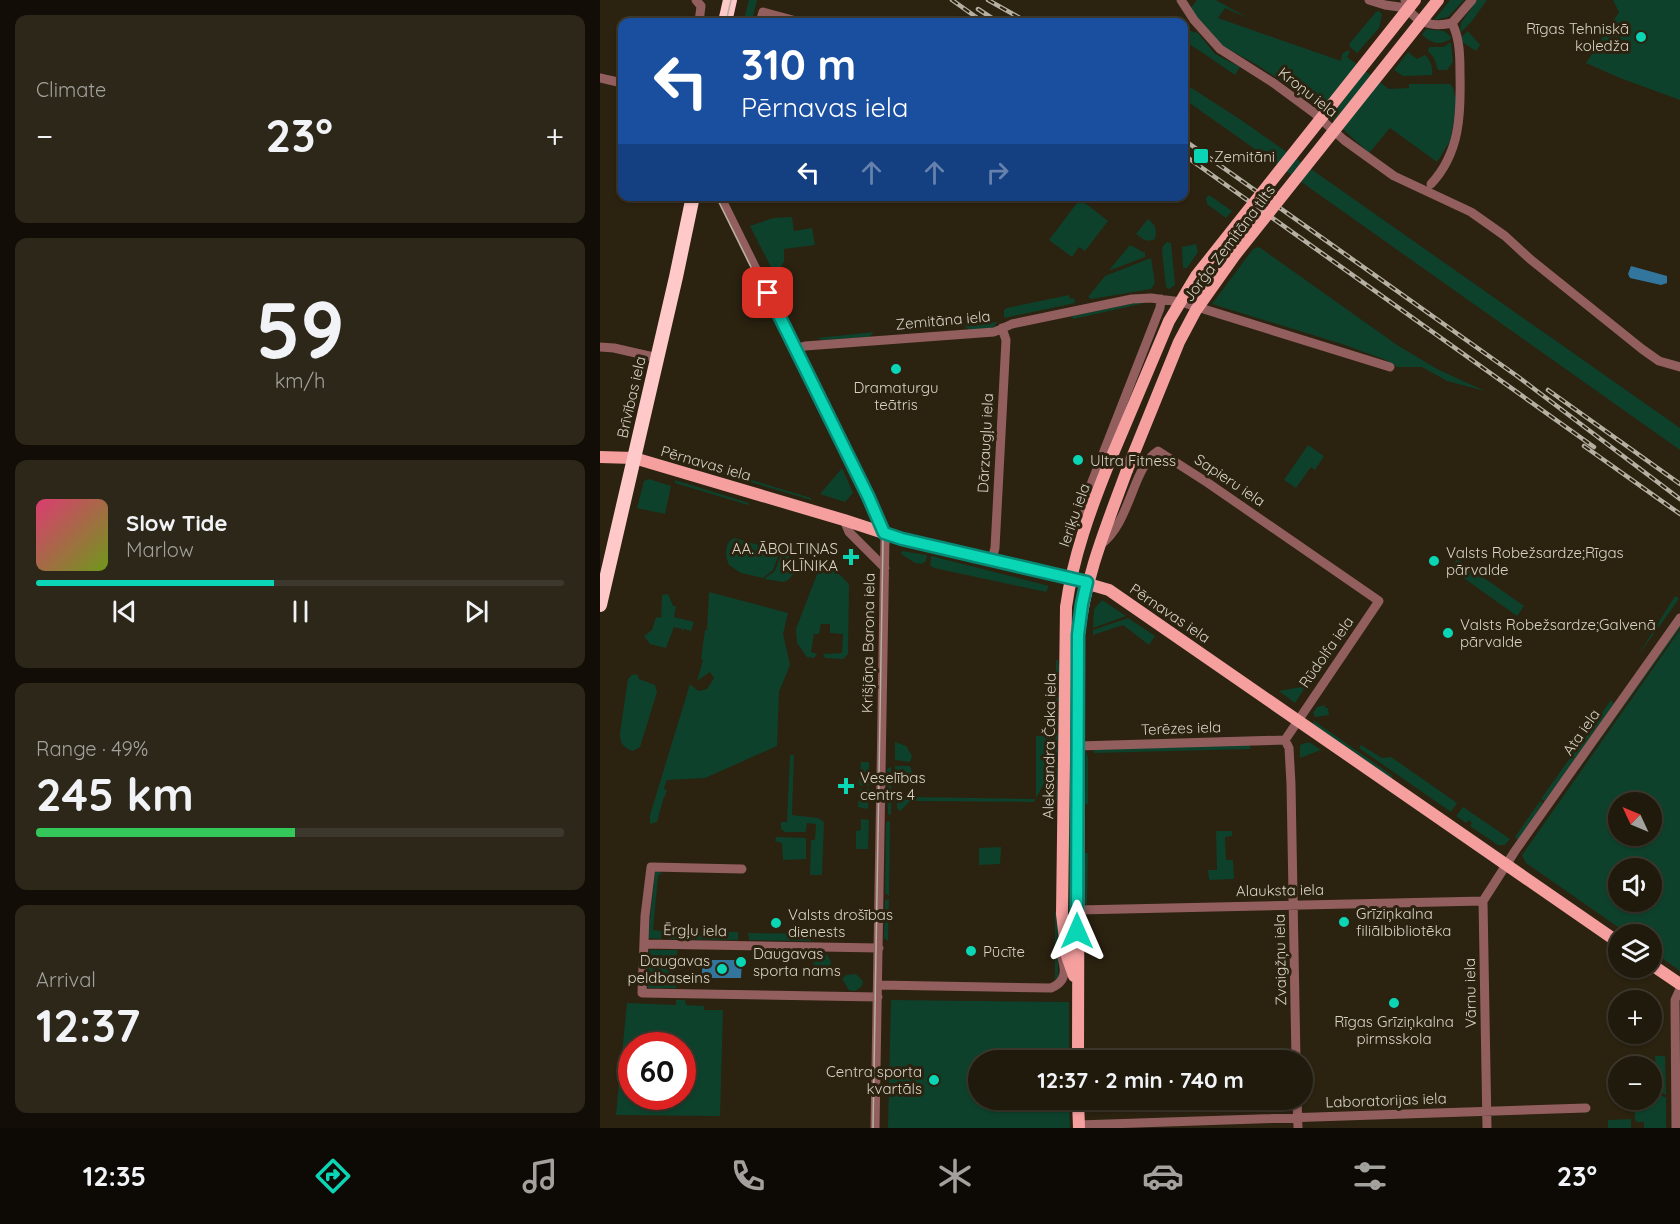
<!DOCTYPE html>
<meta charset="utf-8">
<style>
:root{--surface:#201a0c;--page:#2d271a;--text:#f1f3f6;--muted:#a2a19d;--line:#3d382d;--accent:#0ad5b5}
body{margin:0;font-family:Quicksand,sans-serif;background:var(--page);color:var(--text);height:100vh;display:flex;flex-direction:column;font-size:22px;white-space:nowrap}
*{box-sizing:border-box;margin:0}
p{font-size:20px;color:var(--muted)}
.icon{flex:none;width:33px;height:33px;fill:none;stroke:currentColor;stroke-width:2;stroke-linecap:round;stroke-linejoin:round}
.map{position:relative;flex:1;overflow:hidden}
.drawer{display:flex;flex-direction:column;gap:15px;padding:15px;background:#120e07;width:600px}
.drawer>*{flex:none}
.banner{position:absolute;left:18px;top:18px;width:570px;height:183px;border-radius:12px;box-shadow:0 2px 4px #0004,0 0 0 2px var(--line);background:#1a4fa0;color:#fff;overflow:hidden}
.needle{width:39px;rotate:314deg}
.tools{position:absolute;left:1008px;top:792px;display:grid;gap:12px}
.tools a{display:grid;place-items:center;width:54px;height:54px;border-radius:50%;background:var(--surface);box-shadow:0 2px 4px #0004,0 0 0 2px var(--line);font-size:30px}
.speed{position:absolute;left:18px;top:1032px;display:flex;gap:12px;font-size:30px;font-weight:700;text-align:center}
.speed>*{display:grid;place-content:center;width:78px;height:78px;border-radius:50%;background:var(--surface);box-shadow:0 2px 4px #0004,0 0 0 2px var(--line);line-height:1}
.speed .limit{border:9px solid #d22;background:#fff;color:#111}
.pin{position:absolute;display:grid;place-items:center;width:51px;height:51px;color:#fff;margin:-26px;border-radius:12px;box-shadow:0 3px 9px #0006}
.me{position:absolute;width:66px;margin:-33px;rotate:0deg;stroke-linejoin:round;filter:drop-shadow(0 0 4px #0008)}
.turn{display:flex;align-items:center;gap:21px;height:126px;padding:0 24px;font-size:27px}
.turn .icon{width:78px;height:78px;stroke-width:2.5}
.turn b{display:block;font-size:42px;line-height:51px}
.lanes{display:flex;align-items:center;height:57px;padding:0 24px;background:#0003;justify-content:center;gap:30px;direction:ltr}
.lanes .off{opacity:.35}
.big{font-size:45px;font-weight:800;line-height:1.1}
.drawer .tile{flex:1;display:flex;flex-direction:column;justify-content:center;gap:9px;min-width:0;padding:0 21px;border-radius:12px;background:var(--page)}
.drawer .dial{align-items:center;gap:0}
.dial b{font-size:78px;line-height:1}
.song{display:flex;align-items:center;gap:18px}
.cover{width:72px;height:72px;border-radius:9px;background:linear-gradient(135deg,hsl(340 70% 55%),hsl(80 70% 35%))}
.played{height:6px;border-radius:3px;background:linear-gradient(90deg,var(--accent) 45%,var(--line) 45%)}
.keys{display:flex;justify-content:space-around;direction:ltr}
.heat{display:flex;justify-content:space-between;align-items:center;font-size:33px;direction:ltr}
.charge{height:9px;border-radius:4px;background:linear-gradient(90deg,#34c759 49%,var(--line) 0)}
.trip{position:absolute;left:368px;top:1050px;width:345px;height:60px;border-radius:30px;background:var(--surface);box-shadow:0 2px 4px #0004,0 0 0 2px var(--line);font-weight:800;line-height:60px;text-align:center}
.tab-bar{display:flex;height:96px;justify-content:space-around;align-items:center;background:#0d0a05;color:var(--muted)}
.tab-bar .icon{width:42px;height:42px}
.tab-bar .on{color:var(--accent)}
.tab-bar b{font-size:27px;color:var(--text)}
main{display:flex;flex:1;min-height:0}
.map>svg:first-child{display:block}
.green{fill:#0e412b;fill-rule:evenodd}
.water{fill:#32769d}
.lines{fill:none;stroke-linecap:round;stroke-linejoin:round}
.minor{stroke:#925e5e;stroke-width:9}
.major{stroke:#f59f9f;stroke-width:12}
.highway{stroke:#fec9c8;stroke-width:14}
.tram{stroke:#b6b0a3;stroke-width:1.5}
.rail-casing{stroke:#b6b0a3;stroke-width:4.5}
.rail{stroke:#2b2210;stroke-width:2;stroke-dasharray:7;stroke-linecap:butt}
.major-bridge{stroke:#f59f9f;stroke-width:12}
.route-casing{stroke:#068a76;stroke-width:15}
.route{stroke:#0ad5b5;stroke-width:10}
.poi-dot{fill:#0ad5b5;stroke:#2b2210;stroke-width:2}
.labels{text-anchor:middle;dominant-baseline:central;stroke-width:6;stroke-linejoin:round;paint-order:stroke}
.poi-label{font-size:15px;fill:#d9d3c8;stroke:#2b2210;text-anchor:start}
.street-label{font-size:15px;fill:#d9d3c8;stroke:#2b2210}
</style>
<main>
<section class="drawer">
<div class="tile"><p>Climate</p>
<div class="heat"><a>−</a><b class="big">23°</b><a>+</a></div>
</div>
<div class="tile dial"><b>59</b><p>km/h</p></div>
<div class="tile">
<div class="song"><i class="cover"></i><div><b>Slow Tide</b><p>Marlow</p></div></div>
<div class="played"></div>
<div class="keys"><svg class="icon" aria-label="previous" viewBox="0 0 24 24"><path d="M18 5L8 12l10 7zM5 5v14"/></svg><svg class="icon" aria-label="pause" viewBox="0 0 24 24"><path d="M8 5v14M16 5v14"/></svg><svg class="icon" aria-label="next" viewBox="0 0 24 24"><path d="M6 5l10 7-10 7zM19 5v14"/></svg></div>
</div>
<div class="tile"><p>Range · 49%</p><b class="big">245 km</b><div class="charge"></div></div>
<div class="tile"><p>Arrival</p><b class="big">12:37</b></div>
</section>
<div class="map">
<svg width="1080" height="1128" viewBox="0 0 1080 1128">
<rect width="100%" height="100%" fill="#2b2210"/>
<path class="green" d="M149 0H157L152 20 144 19Z
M597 0H616L648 18 625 8 618 18 741 61 742 54 748 50 750 52 747 57 789 89 809 88V84H850L853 88 855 96 858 97 850 141 837 162 790 128 769 153 711 100 657 65 621 45 590 9Z
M850 0H864L848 17 834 20Z
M877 0H887L872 21 860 33 861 23Z
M1013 0H1080V100L1020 78 986 63 1019 12Z
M776 12 779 11 782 14 779 28 757 53 750 47 749 44Z
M584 29 598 33 615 54 640 67 635 75 603 53 584 41Z
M826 29 844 31 852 38C840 46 833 44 822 35Z
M868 31 880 45 876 51 862 42 861 37Z
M849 43H851L853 62 847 70H838L834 58 828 51 829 47H844Z
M808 52 817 59 825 55C831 61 833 67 832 75L803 76 794 70Z
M584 83 641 120 1080 428V450L584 99Z
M609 195 632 211 626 218 607 204 606 198Z
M480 199 508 221 485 251 479 247 472 257 449 240Z
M192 217 194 231 212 228 215 245 184 249V262L175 275 150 226 173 218Z
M548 219C556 225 557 230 555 239 547 243 543 239 536 234Z
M567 242 571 243 575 285 569 289 566 287 562 251 563 246Z
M596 244 598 252 587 268H583L582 247Z
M530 245 545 253V257L511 270 510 269Z
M659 247 797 345 837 369 885 391 847 381 822 367H797L786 360 742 344 612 304 653 249Z
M551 258 555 283 551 289 491 299 488 297 505 276Z
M469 295 470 299 474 298 475 303 404 318V310L407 308Z
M540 302 545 303 473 319 472 316Z
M397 322 393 328 369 330 364 325Z
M274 332 269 337 222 340 217 338Z
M708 445 724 456 715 470 711 467 696 488 684 480Z
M81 459 143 477 142 480 81 461Z
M242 468 253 493 245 502 220 494Z
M49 479 71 486 65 514 37 508 44 481Z
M148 479 211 498V500L147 481Z
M75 480 149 503 148 505 75 483Z
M134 538 180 551 173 570 163 578 141 573 129 565C125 556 124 543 134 538Z
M302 551 327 555 326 561 322 564 315 563 301 554Z
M182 552 194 556C198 566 194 578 184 582L164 579 175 571Z
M331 556 449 586 446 592 334 568 330 565Z
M857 559 924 606 917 616 851 569Z
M233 568 249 584 248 654 243 659 225 658 223 654 242 653 243 634 230 633V624H221L219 634H214L211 652 217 654 214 658 207 657 197 643 196 629 219 569Z
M109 592 188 613 183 634 190 665 179 692 177 746 105 778 67 780 64 788 67 791C62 801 60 811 57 822L50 824V815L90 684 98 691 107 689 114 678 110 672 97 681 103 660 101 659 105 630H107Z
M68 594 73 606H76L74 617 94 622 91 631 84 629 82 631V629L74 627 66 648 50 644 44 636 52 630 56 617 61 618 62 595Z
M1075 596 1079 598 1076 603 1037 657Z
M502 600 526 616 493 628 494 609Z
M528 618 555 636 549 645 523 625 493 635V630Z
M1080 625V628L979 769V767Z
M1080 630V971L1052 951V934H1028L926 863 922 855ZM1052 802V836H1018V802ZM1052 868V902H1018V868Z
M456 660H458L460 671 457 801 455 802Z
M37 674 39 679 55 685 57 692 40 747 33 751C23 748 20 743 20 733L28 679 32 675Z
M706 686 695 703 679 691Z
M1011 700 1014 704 945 801 941 799Z
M725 705V708H728L729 715 715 717 713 713 717 707Z
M714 721 793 776 791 779 713 724Z
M469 724 471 918H469Z
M436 736H452V769L436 798Z
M295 742 306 746 312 756 310 762 295 760Z
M709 742 721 750 700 758V745Z
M650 744V749L494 753V749Z
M761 745 782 758 791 757 857 803 851 812 759 748Z
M486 751 488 757V804H485Z
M190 755H194L192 815 218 818 224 822 222 875H210L211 840H215L216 824 207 823 206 831 204 832H185L181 829V822H187Z
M261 762H269V786H261L259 784Z
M295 766H310L312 772 306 781 294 785Z
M291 767V814L288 815 287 769Z
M261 789H269L268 809 258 807 259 791Z
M294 797H314L435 799 434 802 314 801 309 802 300 811 297 808V802H294Z
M940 801 943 803 918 840 915 837Z
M863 807 910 839 905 845H898L870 826 872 823 869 820 866 823 856 816Z
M261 819 269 820 268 849H256V831L261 830Z
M288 821H290L289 896 285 893 286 823Z
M616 831H632V836L625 837 626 860H633L634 879 609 880 608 870H617Z
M176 837 206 838V859L183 860 182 843 175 841Z
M401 847 400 864 379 865V848Z
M485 853H488L487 906 485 903Z
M57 871 62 873 58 876 53 930 62 931 61 939 48 938 55 873Z
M289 899 288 941 284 938 285 900Z
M455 912H458V977L455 981Z
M69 931 138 932V940L69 939Z
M148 933 211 934V941L149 940Z
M50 950H77V958L73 961H48Z
M222 952 228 956 231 962 230 967 215 968 212 957 214 953Z
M48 966H72L73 980 77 983 76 988H48Z
M256 974 263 981 262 986 255 991 249 990 242 979 246 975Z
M76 1000H85L86 1005 104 1006V1010H123L120 1116 16 1115 27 1003 76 1005ZM32 1046H82V1096H32Z
M291 1000 469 1002V1060H378V1100H469L470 1128H288Z
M1055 1056H1065L1066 1095 1056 1089Z
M1052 1090 1066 1098V1128H1044V1122H1037L1035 1120 1034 1100H1052Z
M1031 1119V1128H1008V1120Z"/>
<path class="water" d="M1031 266 1067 276V283L1061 285 1030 278 1028 274Z
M102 960H142L141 978H102Z"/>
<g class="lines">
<path class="minor" d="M96 0 101 6 99 22
M581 0 594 20 620 49 672 82 713 112 744 140 794 176 871 212 905 236 930 259 1042 349 1059 361 1080 367
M769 0 785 5 807 8
M805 0C811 22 831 28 852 23L872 0
M160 22 163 12 200 22
M0 78 22 83
M831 184C860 153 861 114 860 74 860 57 860 39 852 23
M120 196 268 496 285 537 275 1128
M0 347 14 348 58 358
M196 349 205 346 394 332 412 324 532 299 551 298 581 302 790 367
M244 520 249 532 285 568
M485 520V509L490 487 560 308 561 299
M500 545C531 523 532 467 558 451L608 483 779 601 685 740 689 748 691 784 696 1060
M392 559 395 548 406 340 402 328
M478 746 685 740
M142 869 51 867 45 916 42 993 278 997
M478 910 883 901
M44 944 279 948
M278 985 451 988C466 982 466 970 462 958
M697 1100 698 1128
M478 1125 986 1108
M887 1128 883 901 915 851 1080 618
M1076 1128 1075 1000 1080 989"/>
<path class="major" d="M0 457 34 458 244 520 302 539 454 574 509 590 1018 942
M1052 965 1080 984
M474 976 467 956 462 914 466 607C473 557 490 510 509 463
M478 1060 479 635C485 576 507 525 527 470
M478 1100 479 1128"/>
<path class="highway" d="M125 22 130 0
M0 605 76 277 93 196"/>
<path class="tram" d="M126 22 131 0
M116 196 261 490 278 525 283 540 273 1128"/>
<g class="rail-casing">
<path id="rail" d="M352 0 383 22
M388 0 427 22
M378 9 398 22
M584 140 917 376 1080 499
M584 155 994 447
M948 390 1080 484
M984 446 1080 514"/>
</g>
<use href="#rail" class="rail"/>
<path class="major-bridge" d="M509 463 569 321 596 276 815 0
M527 470 579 342 596 310 635 255 838 0"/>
</g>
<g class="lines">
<g class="route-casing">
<path id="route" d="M168 293 268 496 284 533 302 539 487 582 482 604 478 635 477 931"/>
</g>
<use href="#route" class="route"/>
</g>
<g class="poi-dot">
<circle cx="1041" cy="37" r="6"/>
<rect x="593" y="148" width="16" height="16" rx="3"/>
<circle cx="296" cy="369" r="6"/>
<circle cx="478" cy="460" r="6"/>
<path d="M248 548h6v6h6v6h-6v6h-6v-6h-6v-6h6z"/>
<circle cx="834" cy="561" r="6"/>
<circle cx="848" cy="633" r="6"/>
<path d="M243 777h6v6h6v6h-6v6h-6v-6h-6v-6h6z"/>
<circle cx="744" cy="922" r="6"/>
<circle cx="176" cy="923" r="6"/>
<circle cx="371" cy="951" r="6"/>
<circle cx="141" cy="962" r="6"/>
<circle cx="122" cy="969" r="6"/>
<circle cx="794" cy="1003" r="6"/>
<circle cx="334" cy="1080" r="6"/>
</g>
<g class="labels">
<g class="poi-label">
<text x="1029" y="28" text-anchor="end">Rīgas Tehniskā<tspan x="1029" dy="17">koledža</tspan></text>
<text x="614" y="156">Zemitāni</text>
<text x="296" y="387" text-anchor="middle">Dramaturgu<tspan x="296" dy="17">teātris</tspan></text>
<text x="490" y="460">Ultra Fitness</text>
<text x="238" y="548" text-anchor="end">AA. ĀBOLTIŅAS<tspan x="238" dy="17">KLĪNIKA</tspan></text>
<text x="846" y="552">Valsts Robežsardze;Rīgas<tspan x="846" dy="17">pārvalde</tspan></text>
<text x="860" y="624">Valsts Robežsardze;Galvenā<tspan x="860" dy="17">pārvalde</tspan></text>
<text x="260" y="777">Veselības<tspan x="260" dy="17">centrs 4</tspan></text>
<text x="756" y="913">Grīziņkalna<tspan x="756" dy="17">filiālbibliotēka</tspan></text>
<text x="188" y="914">Valsts drošības<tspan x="188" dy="17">dienests</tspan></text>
<text x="383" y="951">Pūcīte</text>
<text x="153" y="953">Daugavas<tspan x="153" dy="17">sporta nams</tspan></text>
<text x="110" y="960" text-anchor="end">Daugavas<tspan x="110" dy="17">peldbaseins</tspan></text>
<text x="794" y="1021" text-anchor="middle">Rīgas Grīziņkalna<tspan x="794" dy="17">pirmsskola</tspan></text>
<text x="322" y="1071" text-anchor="end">Centra sporta<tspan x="322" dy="17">kvartāls</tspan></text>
</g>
<g class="street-label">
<text transform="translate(708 92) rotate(38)">Kroņu iela</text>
<text transform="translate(629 243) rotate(-53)">Jorģa Zemitāna tilts</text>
<text transform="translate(343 320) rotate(-5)">Zemitāna iela</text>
<text transform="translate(31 397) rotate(-77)">Brīvības iela</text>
<text transform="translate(385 443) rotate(-87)">Dārzaugļu iela</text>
<text transform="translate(106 463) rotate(16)">Pērnavas iela</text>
<text transform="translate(630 480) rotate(34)">Sapieru iela</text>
<text transform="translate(474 515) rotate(-71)">Ieriķu iela</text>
<text transform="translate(570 613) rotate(34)">Pērnavas iela</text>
<text transform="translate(268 643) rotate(-89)">Krišjāņa Barona iela</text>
<text transform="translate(726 652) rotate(-55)">Rūdolfa iela</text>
<text transform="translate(581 728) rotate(-2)">Terēzes iela</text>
<text transform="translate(981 732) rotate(-55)">Ata iela</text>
<text transform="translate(449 746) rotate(-89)">Aleksandra Čaka iela</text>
<text transform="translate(680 890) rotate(-1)">Alauksta iela</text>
<text transform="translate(95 930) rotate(1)">Ērgļu iela</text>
<text transform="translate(680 960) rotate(-91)">Zvaigžņu iela</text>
<text transform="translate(870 993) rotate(-91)">Vārnu iela</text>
<text transform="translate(786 1100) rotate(-2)">Laboratorijas iela</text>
</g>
</g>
</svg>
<div class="tools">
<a><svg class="needle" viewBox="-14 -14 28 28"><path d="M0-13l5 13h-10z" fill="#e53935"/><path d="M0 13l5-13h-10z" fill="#a2a19d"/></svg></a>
<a><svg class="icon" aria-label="sound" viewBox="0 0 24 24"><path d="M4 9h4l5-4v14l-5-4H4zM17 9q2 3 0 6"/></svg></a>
<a><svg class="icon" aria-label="layers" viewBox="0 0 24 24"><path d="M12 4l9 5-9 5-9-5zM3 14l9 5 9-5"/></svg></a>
<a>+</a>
<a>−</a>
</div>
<div class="speed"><div class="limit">60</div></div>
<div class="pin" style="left:168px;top:293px;background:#d93025"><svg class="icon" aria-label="arrive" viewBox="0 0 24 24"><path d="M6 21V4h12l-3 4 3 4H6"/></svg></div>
<svg class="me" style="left:477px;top:931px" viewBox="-20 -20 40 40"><path d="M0-17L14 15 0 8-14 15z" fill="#0ad5b5" stroke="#fff" stroke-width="4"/></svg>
<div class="trip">12:37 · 2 min · 740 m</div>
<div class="banner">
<div class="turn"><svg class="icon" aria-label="left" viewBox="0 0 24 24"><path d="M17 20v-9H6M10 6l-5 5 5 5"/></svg><div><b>310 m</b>Pērnavas iela</div></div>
<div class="lanes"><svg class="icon" aria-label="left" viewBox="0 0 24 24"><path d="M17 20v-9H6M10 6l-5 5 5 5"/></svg><svg class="icon off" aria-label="ahead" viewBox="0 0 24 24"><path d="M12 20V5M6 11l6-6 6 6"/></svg><svg class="icon off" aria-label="ahead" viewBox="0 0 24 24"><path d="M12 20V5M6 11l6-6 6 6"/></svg><svg class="icon off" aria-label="right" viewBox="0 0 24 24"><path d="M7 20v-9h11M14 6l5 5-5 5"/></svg></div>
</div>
</div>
</main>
<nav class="tab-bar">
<b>12:35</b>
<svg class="icon on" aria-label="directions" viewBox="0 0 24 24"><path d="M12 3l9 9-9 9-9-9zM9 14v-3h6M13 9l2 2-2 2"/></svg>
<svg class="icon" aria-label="music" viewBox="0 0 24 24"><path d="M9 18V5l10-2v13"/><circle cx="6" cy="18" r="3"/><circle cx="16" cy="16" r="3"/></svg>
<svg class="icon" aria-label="phone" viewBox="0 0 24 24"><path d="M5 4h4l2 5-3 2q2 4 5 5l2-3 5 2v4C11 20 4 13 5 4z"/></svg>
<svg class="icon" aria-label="climate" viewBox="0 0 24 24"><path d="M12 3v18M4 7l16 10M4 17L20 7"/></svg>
<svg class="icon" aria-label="car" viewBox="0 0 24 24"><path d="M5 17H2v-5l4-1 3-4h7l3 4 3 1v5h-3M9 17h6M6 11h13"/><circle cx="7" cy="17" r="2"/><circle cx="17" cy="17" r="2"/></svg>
<svg class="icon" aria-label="filters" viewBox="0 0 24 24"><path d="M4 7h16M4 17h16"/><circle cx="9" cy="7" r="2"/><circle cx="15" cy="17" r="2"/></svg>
<b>23°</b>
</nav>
